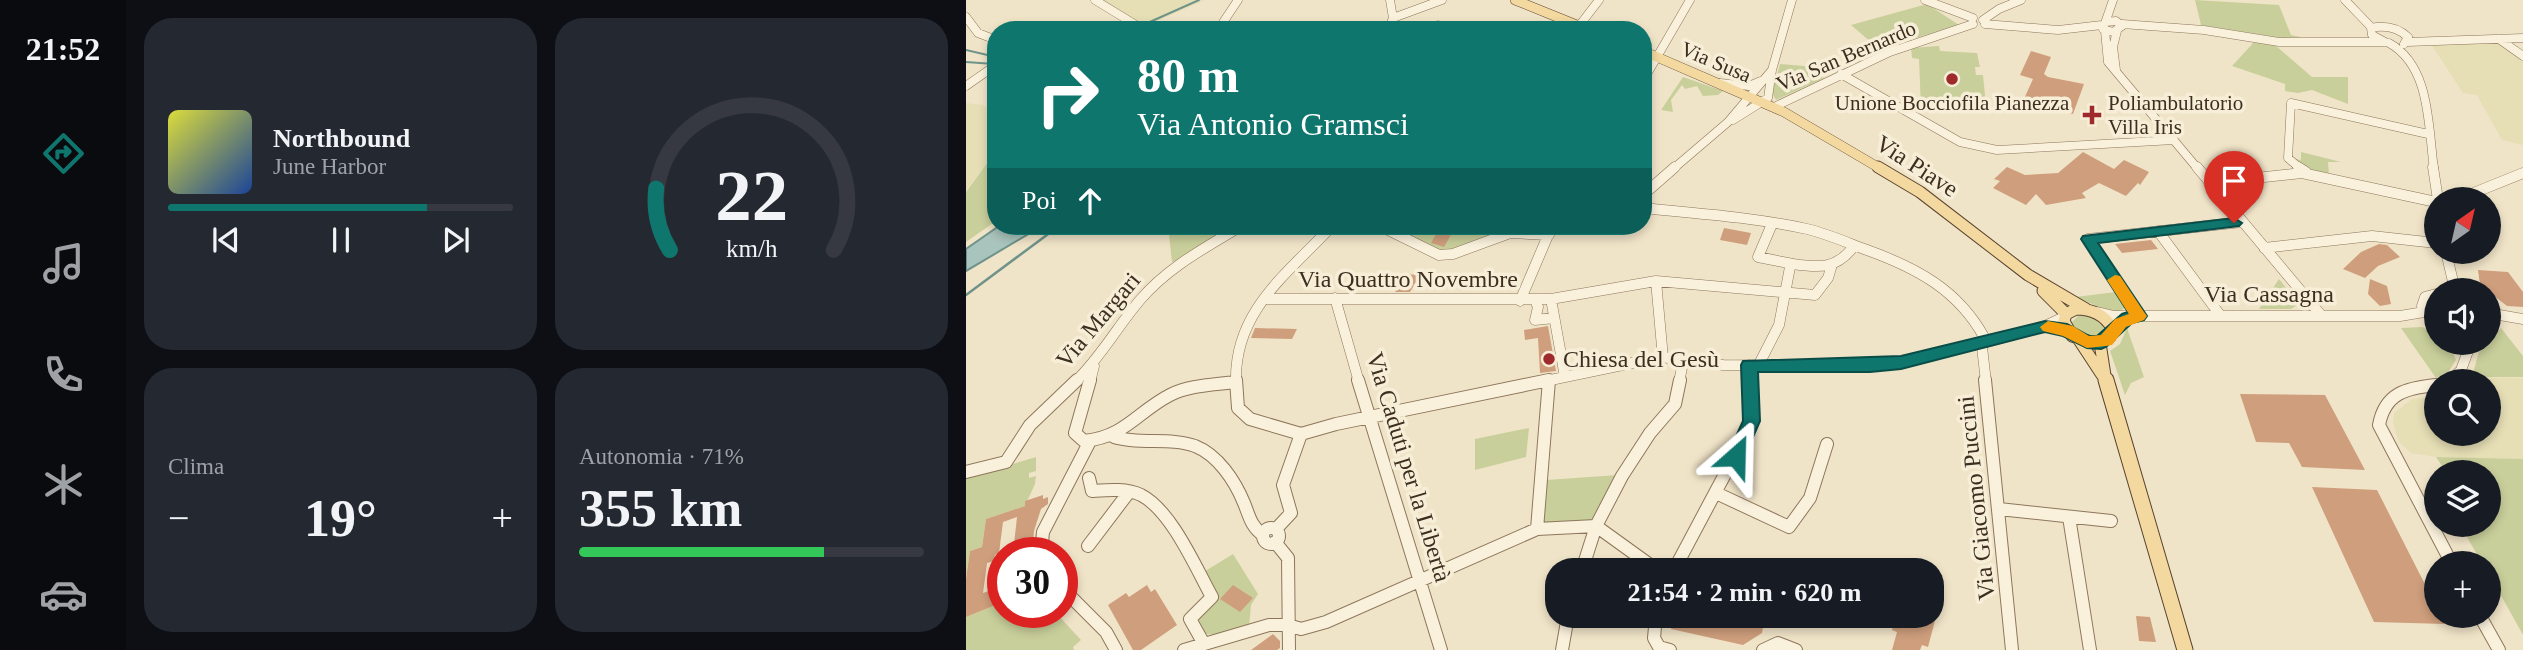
<!DOCTYPE html>
<html lang="it">
<meta charset="utf-8">
<style>
:root{--surface:#171b24;--page:#242831;--text:#f1f3f6;--muted:#9ea1a6;--line:#363941;--accent:#0f766e}
body{margin:0;font-family:"Times New Roman",serif;background:var(--page);color:var(--text);height:100vh;display:flex;flex-direction:column;font-size:26px;white-space:nowrap}
*{box-sizing:border-box;margin:0}
p{font-size:23px;color:var(--muted)}
.icon{flex:none;width:38px;height:38px;fill:none;stroke:currentColor;stroke-width:2;stroke-linecap:round;stroke-linejoin:round}
.map{position:relative;flex:1;overflow:hidden}
.details{display:flex;flex-direction:column;gap:18px;padding:18px;background:#0d0f14;width:840px}
.details>*{flex:none}
.hud{position:absolute;left:21px;top:21px;width:665px;height:214px;border-radius:28px;box-shadow:0 4px 10px #0003;background:#0f766e;color:#fff;overflow:hidden}
.needle{width:46px;rotate:34deg}
.controls{position:absolute;left:1458px;top:187px;display:grid;gap:14px}
.controls a{display:grid;place-items:center;width:77px;height:77px;border-radius:50%;background:var(--surface);box-shadow:0 4px 10px #0003;font-size:35px}
.speed{position:absolute;left:21px;top:537px;display:flex;gap:14px;font-size:35px;font-weight:700;text-align:center}
.speed>*{display:grid;place-content:center;width:91px;height:91px;border-radius:50%;background:var(--surface);box-shadow:0 4px 10px #0003;line-height:1}
.speed .limit{border:10px solid #d22;background:#fff;color:#111}
.pin{position:absolute;display:grid;place-items:center;width:60px;height:60px;color:#fff;margin:-72px -30px;border-radius:50% 50% 50% 0;rotate:-45deg;box-shadow:0 0 7px #0007}
.pin .icon{rotate:45deg}
.me{position:absolute;width:77px;margin:-38px;rotate:25deg;stroke-linejoin:round;filter:drop-shadow(0 0 5px #0008)}
.turn{display:flex;align-items:center;gap:24px;height:147px;padding:0 35px;font-size:32px}
.turn .icon{width:91px;height:91px;stroke-width:2.5}
.turn b{display:block;font-size:49px;line-height:60px}
.then{display:flex;align-items:center;height:66px;padding:0 35px;background:#0003;gap:14px;font-size:26px}
.big{font-size:52px;font-weight:700;line-height:1.1}
.details .card{flex:1;display:flex;flex-direction:column;justify-content:center;gap:10px;min-width:0;padding:0 24px;border-radius:28px;background:var(--page)}
.details .dial{align-items:center;gap:0}
.dial svg{height:182px;overflow:visible;fill:none;stroke:var(--line);stroke-width:7;stroke-linecap:round;text-anchor:middle}
.dial text{fill:var(--text);stroke:none}
.song{display:flex;align-items:center;gap:21px}
.cover{width:84px;height:84px;border-radius:10px;background:linear-gradient(135deg,hsl(60 70% 55%),hsl(220 70% 35%))}
.played{height:7px;border-radius:4px;background:linear-gradient(90deg,var(--accent) 75%,var(--line) 75%)}
.keys{display:flex;justify-content:space-around;direction:ltr}
.heat{display:flex;justify-content:space-between;align-items:center;font-size:38px;direction:ltr}
.charge{height:10px;border-radius:5px;background:linear-gradient(90deg,#34c759 71%,var(--line) 0)}
.details .tiles{flex:1;display:grid;gap:18px;grid-template-columns:repeat(2,1fr)}
.trip{position:absolute;left:579px;top:558px;width:399px;height:70px;border-radius:28px;background:var(--surface);box-shadow:0 4px 10px #0003;font-weight:700;line-height:70px;text-align:center}
main{display:flex;flex:1;min-height:0}
.dock{display:flex;flex-direction:column;width:126px;justify-content:space-around;align-items:center;background:#090b0e;color:var(--muted)}
.dock .icon{width:49px;height:49px}
.dock .active{color:var(--accent)}
.dock b{font-size:32px;color:var(--text)}
.map>svg:first-child{display:block}
.farmland{fill:#e6deb5}
.green{fill:#c9cf9b}
.water{fill:#a9c4bc;stroke:#6f938a;stroke-width:2}
.lines{fill:none;stroke-linecap:round;stroke-linejoin:round}
.stream-far1{stroke:#6f938a;stroke-width:2}
.stream{stroke:#6f938a;stroke-width:2.5}
.building{fill:#cf9f7d}
.minor-far2-casing{stroke:#8d765c;stroke-width:9}
.minor-far1-casing{stroke:#8d765c;stroke-width:11}
.minor-casing{stroke:#8d765c;stroke-width:14}
.major-far2-casing{stroke:#5b4430;stroke-width:10}
.major-far1-casing{stroke:#5b4430;stroke-width:13}
.major-casing{stroke:#5b4430;stroke-width:17}
.minor-far2{stroke:#faf1dc;stroke-width:8}
.minor-far1{stroke:#faf1dc;stroke-width:10}
.minor{stroke:#faf1dc;stroke-width:12}
.major-far2{stroke:#f3d9a0;stroke-width:9}
.major-far1{stroke:#f3d9a0;stroke-width:11}
.major{stroke:#f3d9a0;stroke-width:15}
.route{fill:#0f766e;stroke:#0a4d48;stroke-width:2}
.slow{fill:#f59e0b}
.poi-dot{fill:#9e2a2b;stroke:#f7eed8;stroke-width:2.5}
.labels{text-anchor:middle;dominant-baseline:central;stroke-width:7;stroke-linejoin:round;paint-order:stroke}
.far-street-label{font-size:21px;fill:#3d2e20;stroke:#f7eed8}
.far-poi-label{font-size:21px;fill:#3d2e20;stroke:#f7eed8}
.street-label{font-size:24px;fill:#3d2e20;stroke:#f7eed8}
.poi-label{font-size:24px;fill:#3d2e20;stroke:#f7eed8;text-anchor:start}
</style>
<main>
<nav class="dock">
<b>21:52</b>
<svg class="icon active" aria-label="directions" viewBox="0 0 24 24"><path d="M12 3l9 9-9 9-9-9zM9 14v-3h6M13 9l2 2-2 2"/></svg>
<svg class="icon" aria-label="music" viewBox="0 0 24 24"><path d="M9 18V5l10-2v13"/><circle cx="6" cy="18" r="3"/><circle cx="16" cy="16" r="3"/></svg>
<svg class="icon" aria-label="phone" viewBox="0 0 24 24"><path d="M5 4h4l2 5-3 2q2 4 5 5l2-3 5 2v4C11 20 4 13 5 4z"/></svg>
<svg class="icon" aria-label="climate" viewBox="0 0 24 24"><path d="M12 3v18M4 7l16 10M4 17L20 7"/></svg>
<svg class="icon" aria-label="car" viewBox="0 0 24 24"><path d="M5 17H2v-5l4-1 3-4h7l3 4 3 1v5h-3M9 17h6M6 11h13"/><circle cx="7" cy="17" r="2"/><circle cx="17" cy="17" r="2"/></svg>
</nav>
<section class="details">
<div class="tiles">
<div class="card">
<div class="song"><i class="cover"></i><div><b>Northbound</b><p>June Harbor</p></div></div>
<div class="played"></div>
<div class="keys"><svg class="icon" aria-label="previous" viewBox="0 0 24 24"><path d="M18 5L8 12l10 7zM5 5v14"/></svg><svg class="icon" aria-label="pause" viewBox="0 0 24 24"><path d="M8 5v14M16 5v14"/></svg><svg class="icon" aria-label="next" viewBox="0 0 24 24"><path d="M6 5l10 7-10 7zM19 5v14"/></svg></div>
</div>
<div class="card dial"><svg viewBox="0 0 100 80">
<path d="M14 69A42 42 0 1 1 86 69"/>
<path d="M14 69A42 42 0 0 1 8 42" stroke="#0f766e"/>
<text x="50" y="56" font-size="32" font-weight="700">22</text>
<text x="50" y="72" font-size="11">km/h</text>
</svg></div>
<div class="card"><p>Clima</p>
<div class="heat"><a>−</a><b class="big">19°</b><a>+</a></div>
</div>
<div class="card"><p>Autonomia · 71%</p><b class="big">355 km</b><div class="charge"></div></div>
</div>
</section>
<div class="map">
<svg width="1557" height="650" viewBox="0 0 1557 650">
<rect width="100%" height="100%" fill="#f0e4c8"/>
<path class="farmland" d="M137 0H239L175 28Z
M1531 42 1557 60V145L1536 140 1511 95 1497 93 1465 44Z
M0 103 17 105 30 114V151L0 191Z
M1506 377 1557 378V459L1470 457 1445 453 1433 442 1427 423 1428 413 1446 399 1470 396V434H1522V382L1506 381Z"/>
<path class="green" d="M1229 0 1313 5 1325 35 1335 37 1317 38 1235 25Z
M961 4 993 25 913 49 885 25Z
M1288 42 1310 46 1346 77H1382V104L1346 90 1332 93 1319 91V84L1266 66Z
M973 46 974 51 1011 53 1014 67H1009L1010 75H1017L1020 105H1009L998 111 955 108 953 59 946 58 945 48Z
M814 64 851 67 852 75 858 78 810 100 806 93Z
M717 77 757 91 752 95 737 96 731 86 719 89 716 85 705 100 707 112 695 110Z
M30 151V221L0 242V192Z
M1335 152 1375 162H1362L1363 175 1346 171 1329 161V159L1335 160Z
M202 226H271L217 259 206 262Z
M420 226H577L574 233 545 232 474 254Z
M1313 279 1333 304 1325 309H1293Z
M1150 292 1160 307 1150 314 1109 297Z
M1114 314 1128 316 1138 326 1137 333 1124 337 1109 330 1106 322Z
M1456 327 1470 333V343H1483L1490 360 1483 371 1470 378 1435 328Z
M1161 328 1178 377 1165 383 1159 395 1144 351 1154 344Z
M1535 328 1557 356V377H1506L1515 344 1522 343Z
M563 428 560 457 509 470V439Z
M70 457V471L63 473V478L70 476 69 484 59 506 20 519 16 547 4 551 0 579V478Z
M1470 457 1557 459V635L1523 574 1522 564 1516 563 1494 525H1522V472H1480Z
M652 475 629 521 582 525 577 522 580 480Z
M267 554 292 594 285 605 283 627 252 635 239 634 231 618 251 598 236 573Z
M37 602V612L90 613 115 640 107 647 108 650H0V617Z"/>
<path class="water" d="M33 226H76L0 271V249Z"/>
<g class="lines">
<path class="stream-far1" d="M177 25 233 0
M0 50 30 57
M0 62 28 64"/>
<path class="stream" d="M0 295 93 226"/>
</g>
<path class="building" d="M1065 51 1085 57 1078 74 1082 77 1118 84 1107 114 1057 101 1067 79 1054 75Z
M1117 152 1148 169 1158 160 1183 172 1174 185 1172 183 1160 196 1133 183 1116 193 1120 198 1080 205 1070 194 1060 205 1027 188 1034 181 1028 179 1041 167 1059 175 1092 173Z
M475 226H490L478 247 465 243Z
M758 228 785 233 781 245 754 240Z
M1185 240 1192 249 1156 253 1149 244Z
M1413 244 1421 245 1434 257 1412 266 1399 278 1377 269 1395 252Z
M1512 270 1542 272 1557 292V307L1541 306 1514 285Z
M438 274 453 275H494L490 284 450 282 444 292H429Z
M1404 279 1421 286 1425 304 1414 306 1402 294Z
M582 326 590 371 574 373 572 338 559 340 558 330Z
M289 328 331 329 326 339 285 338Z
M1274 394 1359 395 1399 470 1336 467 1323 443 1290 442Z
M1346 487 1411 490 1470 606V616H1475L1479 624 1408 622Z
M77 495V499L82 497V504L75 509 68 531 66 553H47L51 517 37 522 33 553 29 555 28 561 21 563 17 593 37 586V602L0 617V579L4 551 16 547 20 519 59 506V501Z
M181 585 185 592 189 589 211 625 175 650H167L142 605 160 593 163 597Z
M267 585 287 598 274 612 254 599Z
M966 599 974 602 962 647 956 645 954 650H926L931 632 926 630 929 617 966 616Z
M709 616H755L773 620 774 616H799L796 633 777 645 705 629Z
M1170 616 1184 617 1190 642 1173 641Z
M307 634 314 641V648L311 650H285Z"/>
<g class="lines">
<g class="minor-far2-casing">
<path id="minor-far2" d="M129 0 178 30
M959 0 1007 18
M1379 0 1406 28
M0 17 12 33 30 40
M427 18 476 0
M1017 20 1033 9 1055 0
M1140 22 1150 21 1156 26 1147 32 1137 29 1147 0
M1019 24 1092 30 1136 25
M1156 24 1238 30 1313 42H1418
M472 25 482 30
M252 30 272 0
M422 30 427 18 424 0
M610 30 633 0
M1139 31 1142 62 1232 169
M1533 39 1557 56
M1419 42 1406 35 1405 28C1419 25 1431 27 1442 37L1438 44
M1441 42 1557 38
M1423 43C1465 66 1462 127 1468 169
M1150 70 1147 47 1151 31
M875 74 994 142 1031 150 1208 140
M677 81 724 0
M754 83 783 86 795 81
M0 86 30 65
M808 107 924 52 1007 24
M767 120 802 98 806 70 826 0
M707 169 762 122 806 70
M1335 169 1322 158 1325 103 1462 134"/>
</g>
<g class="minor-far1-casing">
<path id="minor-far1" d="M1231 167 1355 315
M1332 167 1340 172
M1467 167 1472 200
M1243 183 1336 173 1470 202
M677 195 709 167
M1478 200 1505 194 1557 173
M677 208C732 214 787 217 841 229 862 234 882 243 901 250 951 268 992 290 1018 337L1016 347 1020 382
M806 224 792 257 827 264
M414 226 473 255 487 254 544 233 583 235
M1192 231 1254 315
M1298 248 1406 236 1470 243
M1480 252 1489 290
M690 281 697 358
M1470 294 1459 297 1456 306 1470 324
M369 298 393 382
M300 299H585L690 281 849 295 862 278 865 268
M585 299 599 377
M569 300 572 307 569 320 588 318
M554 301 586 226
M1131 312 1148 316H1434L1458 312
M1522 313 1557 319
M1173 316 1122 239 1276 222
M793 364 813 325 824 267 827 264C854 268 871 269 888 246
M783 365 784 382
M109 382C135 357 151 327 174 300 202 267 239 248 275 226
M124 382 128 366
M270 382C268 311 321 274 366 226
M575 382 695 357 757 365 899 366 934 363 1025 341 1079 326 1098 317
M713 382 717 363
M1483 382 1495 370 1505 343"/>
</g>
<g class="minor-casing">
<path id="minor" d="M124 380 109 433 118 441C159 437 171 412 204 395 224 385 248 385 269 382
M270 380 272 408 284 419 335 434 317 485 325 513 311 528
M392 380 475 650
M1019 380 1046 650
M1483 382 1486 380
M1470 385C1440 388 1419 393 1413 425L1486 564
M335 434 370 424 583 380
M148 437C174 445 204 437 229 446 252 455 269 481 278 503 283 515 285 527 297 535
M0 472 40 462 64 425 111 380
M123 478 126 491C141 490 160 488 175 495 205 510 230 568 246 597L224 619 238 644
M750 493 823 527 844 498 861 444
M1033 509 1145 521
M1103 517 1124 650
M297 536a8 8 0 1 1 16 0a8 8 0 1 1-16 0Z
M571 529 583 380
M309 542 322 558 323 650
M122 546 163 492
M75 553 77 532 124 441
M616 570 630 526 656 476 684 433 709 404 714 380
M708 570 783 429 786 421 784 380
M96 588 140 632 150 650
M690 616 688 638 693 647 704 650
M1514 616 1533 650
M218 650 303 625H322L335 629 360 622 571 529 630 526 691 570
M596 650 602 616
M797 650 812 643 830 650"/>
</g>
<g class="major-far2-casing">
<path id="major-far2" d="M549 0 623 30
M677 51 818 112 915 169"/>
</g>
<g class="major-far1-casing">
<path id="major-far1" d="M912 167 954 192 1062 275 1120 309
M1077 291 1100 314
M1110 309C1126 309 1138 314 1146 328L1144 337 1128 343 1106 336 1098 321 1100 314Z
M1113 340 1136 375
M1134 343 1140 382"/>
</g>
<g class="major-casing">
<path id="major" d="M1140 380 1219 650"/>
</g>
<use href="#minor-far2" class="minor-far2"/>
<use href="#minor-far1" class="minor-far1"/>
<use href="#minor" class="minor"/>
<use href="#major-far2" class="major-far2"/>
<use href="#major-far1" class="major-far1"/>
<use href="#major" class="major"/>
</g>
<path class="route" d="M1268 218 1276 223 1273 226 1132 243 1181 316 1178 320 1166 323 1140 347 1135 349 1121 348 1097 336 1079 332 935 369 904 372H792L794 421 776 462 770 464 763 462 761 456 777 421 775 365 777 361 935 356 1079 321 1101 324 1123 336H1131L1156 314 1162 312 1115 239 1117 236Z"/>
<path class="slow" d="M1149 275 1154 276 1178 312 1181 316 1178 320 1160 327 1146 345 1140 346 1121 348 1097 336 1077 331 1074 327 1082 321 1107 326 1123 336 1135 335 1149 319 1163 314 1141 280Z"/>
<g class="poi-dot">
<circle cx="986" cy="79" r="7"/>
<path d="M1122.5 104.5h7v7h7v7h-7v7h-7v-7h-7v-7h7z"/>
<circle cx="583" cy="359" r="7"/>
</g>
<g class="labels">
<g class="far-street-label">
<text transform="translate(880 56) rotate(-23)">Via San Bernardo</text>
<text transform="translate(750 62) rotate(23)">Via Susa</text>
</g>
<g class="far-poi-label">
<text x="986" y="103">Unione Bocciofila Pianezza</text>
<text x="1142" y="103" text-anchor="start">Poliambulatorio<tspan x="1142" dy="24">Villa Iris</tspan></text>
</g>
<g class="street-label">
<text transform="translate(951 166) rotate(33)">Via Piave</text>
<text x="442" y="279">Via Quattro Novembre</text>
<text x="1303" y="294">Via Cassagna</text>
<text transform="translate(132 320) rotate(-50)">Via Margari</text>
<text transform="translate(443 467) rotate(73)">Via Caduti per la Libertà</text>
<text transform="translate(1010 498) rotate(-96)">Via Giacomo Puccini</text>
</g>
<g class="poi-label">
<text x="597" y="359">Chiesa del Gesù</text>
</g>
</g>
</svg>
<div class="controls">
<a><svg class="needle" viewBox="-14 -14 28 28"><path d="M0-13l5 13h-10z" fill="#e53935"/><path d="M0 13l5-13h-10z" fill="#9ea1a6"/></svg></a>
<a><svg class="icon" aria-label="sound" viewBox="0 0 24 24"><path d="M4 9h4l5-4v14l-5-4H4zM17 9q2 3 0 6"/></svg></a>
<a><svg class="icon" aria-label="search" viewBox="0 0 24 24"><circle cx="10" cy="10" r="6"/><path d="M15 15l6 6"/></svg></a>
<a><svg class="icon" aria-label="layers" viewBox="0 0 24 24"><path d="M12 4l9 5-9 5-9-5zM3 14l9 5 9-5"/></svg></a>
<a>+</a>
</div>
<div class="speed"><div class="limit">30</div></div>
<div class="pin" style="left:1268px;top:223px;background:#d93025"><svg class="icon" aria-label="arrive" viewBox="0 0 24 24"><path d="M6 21V4h12l-3 4 3 4H6"/></svg></div>
<svg class="me" style="left:770px;top:456px" viewBox="-20 -20 40 40"><path d="M0-17L14 15 0 8-14 15z" fill="#0f766e" stroke="#fff" stroke-width="4"/></svg>
<div class="trip">21:54 · 2 min · 620 m</div>
<div class="hud">
<div class="turn"><svg class="icon" aria-label="right" viewBox="0 0 24 24"><path d="M7 20v-9h11M14 6l5 5-5 5"/></svg><div><b>80 m</b>Via Antonio Gramsci</div></div>
<div class="then">Poi<svg class="icon" aria-label="ahead" viewBox="0 0 24 24"><path d="M12 20V5M6 11l6-6 6 6"/></svg></div>
</div>
</div>
</main>
